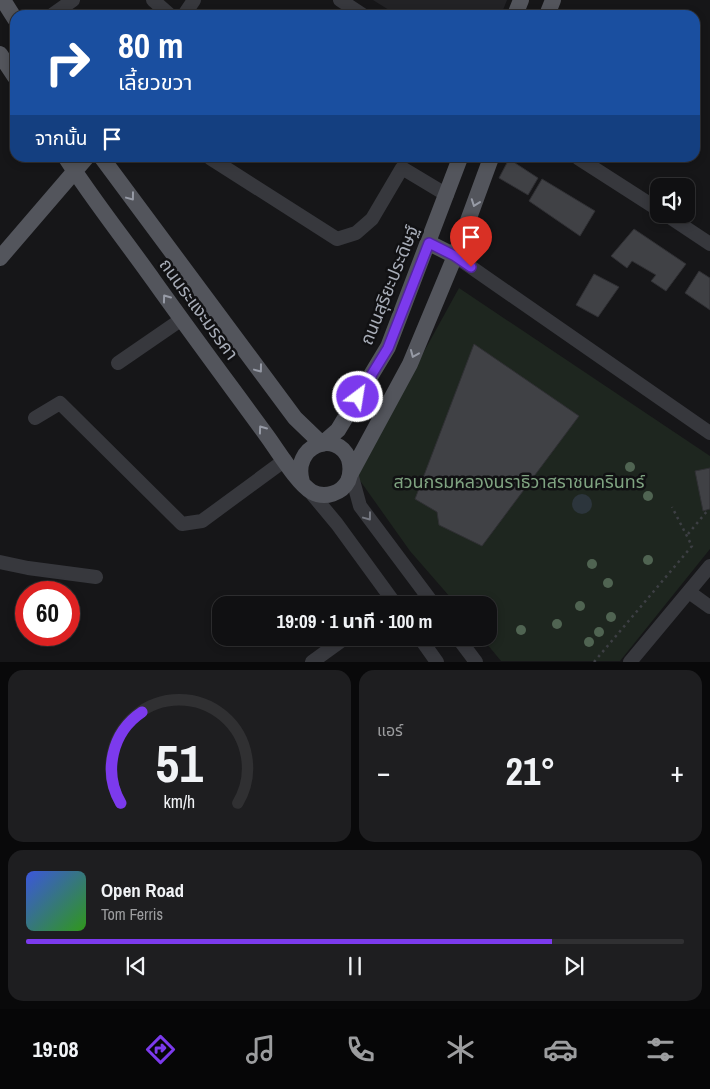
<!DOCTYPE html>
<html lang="th">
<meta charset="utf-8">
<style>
:root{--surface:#101012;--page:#1e1e20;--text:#f1f3f6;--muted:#9c9d9f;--line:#303032;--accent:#7c3aed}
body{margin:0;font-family:"Archivo Narrow","Noto Sans Thai",sans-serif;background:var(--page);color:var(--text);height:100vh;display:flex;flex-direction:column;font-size:19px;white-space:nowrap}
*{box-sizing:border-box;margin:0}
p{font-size:16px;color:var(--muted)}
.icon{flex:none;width:28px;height:28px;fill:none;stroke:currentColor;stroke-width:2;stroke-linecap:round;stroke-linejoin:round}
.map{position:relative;height:662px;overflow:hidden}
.details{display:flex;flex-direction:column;gap:8px;padding:8px;background:#09090a;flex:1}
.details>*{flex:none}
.banner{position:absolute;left:10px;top:10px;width:690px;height:152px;border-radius:15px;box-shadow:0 2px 8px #0003,0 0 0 1px var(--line);background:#1a4fa0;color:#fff;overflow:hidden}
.buttons{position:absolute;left:650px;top:178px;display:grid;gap:10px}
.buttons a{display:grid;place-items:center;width:45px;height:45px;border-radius:10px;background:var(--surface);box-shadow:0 2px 8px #0003,0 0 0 1px var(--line);font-size:25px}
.speed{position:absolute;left:15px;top:581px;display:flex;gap:10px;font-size:25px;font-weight:700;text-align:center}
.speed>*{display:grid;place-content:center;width:65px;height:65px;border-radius:50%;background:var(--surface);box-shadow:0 2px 8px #0003,0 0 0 1px var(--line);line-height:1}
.speed .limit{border:8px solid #d22;background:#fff;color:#111}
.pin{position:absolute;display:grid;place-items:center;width:42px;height:42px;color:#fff;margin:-51px -21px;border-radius:50% 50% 50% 0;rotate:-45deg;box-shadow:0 0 5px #0007}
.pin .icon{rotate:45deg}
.me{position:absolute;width:55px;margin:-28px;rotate:31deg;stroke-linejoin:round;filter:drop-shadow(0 0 4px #0008)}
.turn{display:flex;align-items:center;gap:18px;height:105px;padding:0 25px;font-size:22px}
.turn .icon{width:65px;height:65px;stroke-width:2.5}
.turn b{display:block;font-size:35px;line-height:42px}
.then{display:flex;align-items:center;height:48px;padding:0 25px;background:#0003;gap:10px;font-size:19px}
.big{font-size:38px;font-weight:700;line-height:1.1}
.details .widget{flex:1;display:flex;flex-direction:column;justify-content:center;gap:8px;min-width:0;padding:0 18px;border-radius:15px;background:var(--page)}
.details .dial{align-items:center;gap:0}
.dial svg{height:130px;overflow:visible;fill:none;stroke:var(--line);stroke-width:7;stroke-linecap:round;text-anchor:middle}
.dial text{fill:var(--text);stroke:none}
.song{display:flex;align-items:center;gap:15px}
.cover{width:60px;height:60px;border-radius:8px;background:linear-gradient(135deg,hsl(230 70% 55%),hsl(110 70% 35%))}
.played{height:5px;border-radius:2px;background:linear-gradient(90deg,var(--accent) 80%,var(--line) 80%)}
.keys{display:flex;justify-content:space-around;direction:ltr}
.heat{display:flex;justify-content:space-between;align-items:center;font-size:28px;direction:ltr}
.details .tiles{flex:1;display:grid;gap:8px;grid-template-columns:1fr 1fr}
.widget:last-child{grid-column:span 2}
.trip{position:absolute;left:212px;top:596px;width:285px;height:50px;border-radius:15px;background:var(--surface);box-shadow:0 2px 8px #0003,0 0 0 1px var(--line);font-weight:700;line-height:50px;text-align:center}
.dock{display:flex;height:80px;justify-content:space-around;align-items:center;background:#060607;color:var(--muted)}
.dock .icon{width:35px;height:35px}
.dock .current{color:var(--accent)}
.dock b{font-size:22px;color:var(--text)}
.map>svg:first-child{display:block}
.built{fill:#222225}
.green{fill:#1e261f}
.water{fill:#2c353c}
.building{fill:#404145;stroke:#303034}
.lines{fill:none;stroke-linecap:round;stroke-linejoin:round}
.path{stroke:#3d3f44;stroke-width:2.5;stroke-dasharray:2.5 4;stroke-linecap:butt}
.minor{stroke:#37383d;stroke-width:14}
.major{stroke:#53555c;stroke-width:16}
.tree{fill:#506452}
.oneway{stroke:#979ba6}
.oneway2{stroke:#757881}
.route-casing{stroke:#51269a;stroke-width:12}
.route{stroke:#7c3aed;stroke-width:9}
.labels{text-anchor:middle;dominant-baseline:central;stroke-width:5;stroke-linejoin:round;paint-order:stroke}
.street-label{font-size:18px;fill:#a8adb8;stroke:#111113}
.park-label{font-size:18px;fill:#7fa381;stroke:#111113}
</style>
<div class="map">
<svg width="710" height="662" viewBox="0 0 710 662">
<rect width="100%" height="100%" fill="#161618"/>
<path class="built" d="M373 0H507L501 15H397Z"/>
<path class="green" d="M459 288 710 456V549L620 661H501L482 638H489V605H457L410 551 356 475Z"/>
<path class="water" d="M572 504a10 10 0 1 1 20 0a10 10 0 1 1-20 0Z"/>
<path class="building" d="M509 159 538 178 528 195 499 178Z
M542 179 595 211 580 236 529 201Z
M634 229 686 264 666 291 651 281 656 275 632 261 627 268 611 256Z
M699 271 710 278V310L685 293Z
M594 274 619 287 598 317 576 305Z
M474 344 579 416 482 546 439 525 437 512 415 499Z
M710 468V509L703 511 695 471Z"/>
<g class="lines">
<path class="path" d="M688 534 708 510
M594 662 692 546 672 507"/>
<path class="minor" d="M153 0 170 15
M340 0 363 15
M52 15 73 0
M184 15 194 0
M210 158 337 239 356 233 372 219 402 168 447 195
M578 158 659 210
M665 214 710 244
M455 256 710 433
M118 363 182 319
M35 418 60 403 182 524 202 521 285 460
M351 473 360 506 434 605
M307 488 337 524 396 605
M0 562 28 568 96 577
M689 592 710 607
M420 638 437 662
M458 638 476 662
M312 662 345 638
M630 662 710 566"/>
<path class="major" d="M3 0 15 19
M515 15 521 0
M547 15 553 0
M0 54 15 77
M66 158C93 200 125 240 154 281 191 333 229 384 267 436 278 451 297 483 312 492 325 499 342 493 348 481 351 474 351 466 349 459 336 428 291 446 302 482
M102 158 295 418 322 444 338 430 388 347 460 158
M429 243 455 256
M0 258 86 158
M351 473 410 364 455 256 491 158"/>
</g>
<g class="tree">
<circle cx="630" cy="467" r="5"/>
<circle cx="648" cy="496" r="5"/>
<circle cx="648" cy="560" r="5"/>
<circle cx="592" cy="564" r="5"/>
<circle cx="608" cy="583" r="5"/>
<circle cx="580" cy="606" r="5"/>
<circle cx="611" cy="617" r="5"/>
<circle cx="557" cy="624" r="5"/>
<circle cx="521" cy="630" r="5"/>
<circle cx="599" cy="632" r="5"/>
<circle cx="589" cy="642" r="5"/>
</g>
<defs><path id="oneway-chevron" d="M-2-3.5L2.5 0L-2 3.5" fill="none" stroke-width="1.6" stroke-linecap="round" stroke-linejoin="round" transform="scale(1.25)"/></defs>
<g class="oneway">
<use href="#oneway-chevron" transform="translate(131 197) rotate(53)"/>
<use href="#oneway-chevron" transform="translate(475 203) rotate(110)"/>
<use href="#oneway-chevron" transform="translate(166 298) rotate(-126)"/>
<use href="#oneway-chevron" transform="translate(414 354) rotate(113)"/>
<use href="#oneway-chevron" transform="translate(259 369) rotate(53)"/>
<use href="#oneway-chevron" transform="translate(262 429) rotate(-126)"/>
</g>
<use class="oneway2" href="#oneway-chevron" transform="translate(368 517) rotate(53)"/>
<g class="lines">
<g class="route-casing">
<path id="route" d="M358 397 388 348 429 243 455 256 471 267"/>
</g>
<use href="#route" class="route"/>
</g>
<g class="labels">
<g class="street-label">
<text transform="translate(389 285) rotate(-68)">ถนนสุริยะประดิษฐ์</text>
<text transform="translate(199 309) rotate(54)">ถนนระแงะมรรคา</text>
</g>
<g class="park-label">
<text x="519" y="481">สวนกรมหลวงนราธิวาสราชนครินทร์</text>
</g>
</g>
</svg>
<div class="buttons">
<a><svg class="icon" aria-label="sound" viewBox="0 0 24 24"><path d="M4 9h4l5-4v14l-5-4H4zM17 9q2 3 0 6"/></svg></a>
</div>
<div class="speed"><div class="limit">60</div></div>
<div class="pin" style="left:471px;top:267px;background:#d93025"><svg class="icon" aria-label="arrive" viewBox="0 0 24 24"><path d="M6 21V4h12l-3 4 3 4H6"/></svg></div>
<svg class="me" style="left:358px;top:397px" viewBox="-20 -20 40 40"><circle r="17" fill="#7c3aed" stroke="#fff" stroke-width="3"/><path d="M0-11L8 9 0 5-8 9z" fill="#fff"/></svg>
<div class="trip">19:09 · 1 นาที · 100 m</div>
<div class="banner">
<div class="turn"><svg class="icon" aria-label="right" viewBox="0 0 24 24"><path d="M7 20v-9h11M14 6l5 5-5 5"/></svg><div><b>80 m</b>เลี้ยวขวา</div></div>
<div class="then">จากนั้น<svg class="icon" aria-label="arrive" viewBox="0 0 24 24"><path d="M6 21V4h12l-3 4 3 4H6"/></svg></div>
</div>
</div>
<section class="details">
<div class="tiles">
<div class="widget dial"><svg viewBox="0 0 100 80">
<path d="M14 69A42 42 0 1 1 86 69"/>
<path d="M14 69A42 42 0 0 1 27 13" stroke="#7c3aed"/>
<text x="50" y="56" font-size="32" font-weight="700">51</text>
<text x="50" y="72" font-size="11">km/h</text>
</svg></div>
<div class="widget"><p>แอร์</p>
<div class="heat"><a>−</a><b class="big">21°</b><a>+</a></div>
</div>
<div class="widget">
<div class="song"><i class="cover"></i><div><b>Open Road</b><p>Tom Ferris</p></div></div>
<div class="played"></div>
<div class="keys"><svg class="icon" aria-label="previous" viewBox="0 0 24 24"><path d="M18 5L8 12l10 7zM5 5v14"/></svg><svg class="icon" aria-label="pause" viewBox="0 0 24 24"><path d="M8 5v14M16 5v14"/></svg><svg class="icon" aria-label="next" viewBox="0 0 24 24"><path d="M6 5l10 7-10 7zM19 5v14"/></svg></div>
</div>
</div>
</section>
<nav class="dock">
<b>19:08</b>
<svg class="icon current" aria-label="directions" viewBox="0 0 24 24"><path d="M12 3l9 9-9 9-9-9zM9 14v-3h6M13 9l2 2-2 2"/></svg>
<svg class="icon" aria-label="music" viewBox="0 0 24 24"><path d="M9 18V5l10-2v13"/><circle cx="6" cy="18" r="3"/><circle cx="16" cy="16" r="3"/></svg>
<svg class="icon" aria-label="phone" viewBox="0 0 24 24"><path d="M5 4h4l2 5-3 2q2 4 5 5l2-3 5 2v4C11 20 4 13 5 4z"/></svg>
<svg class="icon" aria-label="climate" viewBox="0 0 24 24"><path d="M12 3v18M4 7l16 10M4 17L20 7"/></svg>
<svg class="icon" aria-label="car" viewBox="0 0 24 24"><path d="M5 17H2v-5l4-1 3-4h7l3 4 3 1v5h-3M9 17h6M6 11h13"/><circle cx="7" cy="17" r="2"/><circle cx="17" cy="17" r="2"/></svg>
<svg class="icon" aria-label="filters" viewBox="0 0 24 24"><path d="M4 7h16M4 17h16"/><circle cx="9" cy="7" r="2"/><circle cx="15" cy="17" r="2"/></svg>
</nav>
